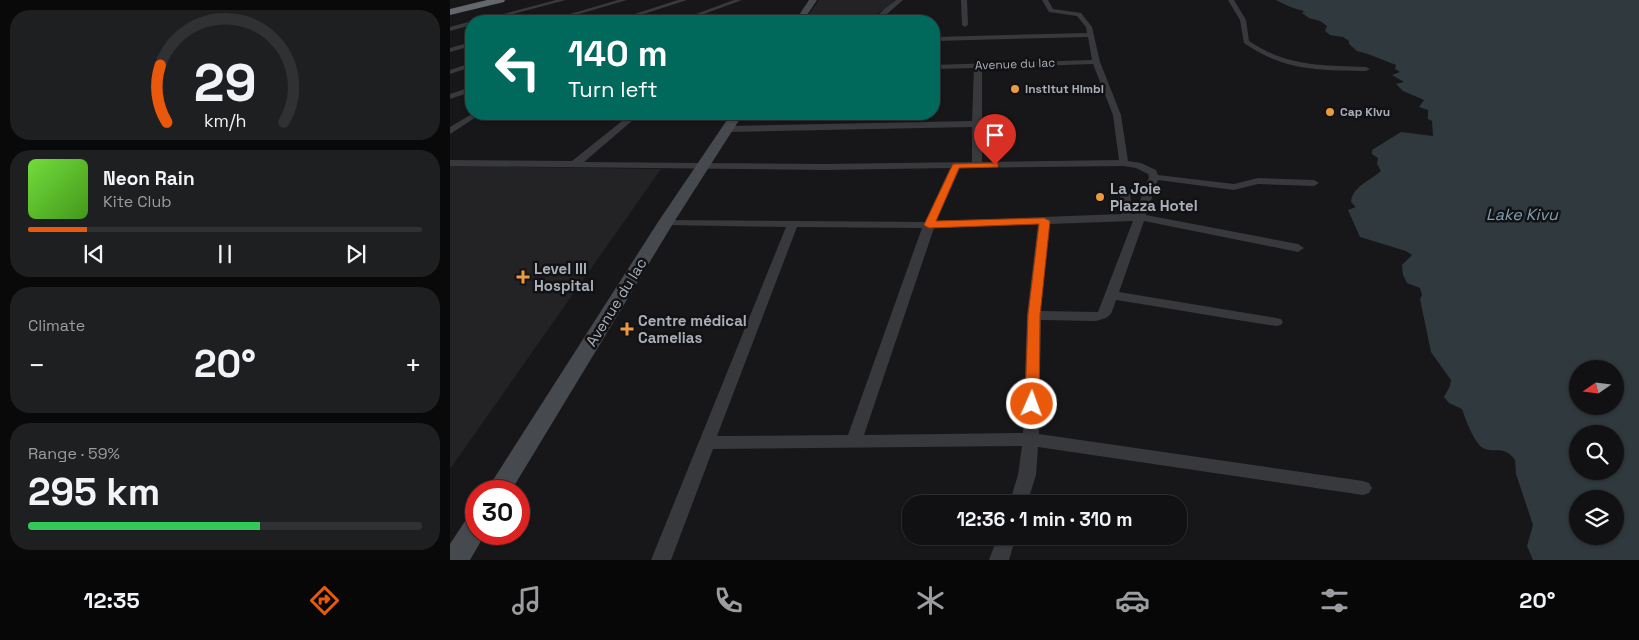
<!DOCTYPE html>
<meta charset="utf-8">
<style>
:root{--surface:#111113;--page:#1e1f21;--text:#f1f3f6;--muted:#9c9da0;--line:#303133;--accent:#ea580c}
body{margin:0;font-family:"Space Grotesk",sans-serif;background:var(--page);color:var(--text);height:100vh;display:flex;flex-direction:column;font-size:19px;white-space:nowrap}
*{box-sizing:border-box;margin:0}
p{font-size:16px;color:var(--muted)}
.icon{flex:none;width:28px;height:28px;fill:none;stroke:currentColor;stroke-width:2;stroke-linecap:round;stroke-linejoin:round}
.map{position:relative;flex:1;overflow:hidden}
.drawer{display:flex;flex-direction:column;gap:10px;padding:10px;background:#09090a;width:450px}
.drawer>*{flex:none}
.hud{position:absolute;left:15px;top:15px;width:475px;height:105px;border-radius:20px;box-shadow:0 1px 4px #0004,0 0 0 1px var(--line);background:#00695c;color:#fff;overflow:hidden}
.needle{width:32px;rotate:256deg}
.controls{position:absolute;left:1119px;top:360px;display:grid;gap:10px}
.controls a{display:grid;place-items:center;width:55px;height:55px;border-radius:50%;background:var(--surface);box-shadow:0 1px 4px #0004,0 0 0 1px var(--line);font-size:25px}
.speed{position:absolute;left:15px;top:480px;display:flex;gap:10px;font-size:25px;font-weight:700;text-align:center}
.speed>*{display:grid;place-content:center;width:65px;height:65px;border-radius:50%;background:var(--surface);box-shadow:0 1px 4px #0004,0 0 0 1px var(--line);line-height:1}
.speed .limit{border:8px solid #d22;background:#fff;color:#111}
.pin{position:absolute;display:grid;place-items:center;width:42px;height:42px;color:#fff;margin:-51px -21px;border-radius:50% 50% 50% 0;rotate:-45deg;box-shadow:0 0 5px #0007}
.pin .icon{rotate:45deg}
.me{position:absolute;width:55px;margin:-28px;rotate:2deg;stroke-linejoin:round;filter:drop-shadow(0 0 4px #0008)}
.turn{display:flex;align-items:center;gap:18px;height:105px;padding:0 20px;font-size:22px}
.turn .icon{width:65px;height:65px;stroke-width:2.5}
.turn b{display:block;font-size:35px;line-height:42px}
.big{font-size:38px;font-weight:700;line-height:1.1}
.drawer .widget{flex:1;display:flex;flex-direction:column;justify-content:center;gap:8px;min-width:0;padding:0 18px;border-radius:20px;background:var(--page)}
.drawer .dial{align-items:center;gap:0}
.dial svg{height:130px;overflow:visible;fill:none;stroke:var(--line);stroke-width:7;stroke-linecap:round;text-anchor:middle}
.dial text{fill:var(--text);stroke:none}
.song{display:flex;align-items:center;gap:15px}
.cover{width:60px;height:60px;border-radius:8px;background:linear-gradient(135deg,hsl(100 70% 55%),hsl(100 70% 35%))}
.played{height:5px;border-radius:2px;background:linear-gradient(90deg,var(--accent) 15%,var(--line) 15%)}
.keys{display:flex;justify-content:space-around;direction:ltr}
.heat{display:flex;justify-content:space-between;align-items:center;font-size:28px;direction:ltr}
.charge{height:8px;border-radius:4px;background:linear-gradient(90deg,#34c759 59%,var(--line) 0)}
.trip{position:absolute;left:452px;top:495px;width:285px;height:50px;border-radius:20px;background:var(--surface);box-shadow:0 1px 4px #0004,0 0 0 1px var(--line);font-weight:700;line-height:50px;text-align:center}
.menu{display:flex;height:80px;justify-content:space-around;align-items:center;background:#070708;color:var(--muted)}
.menu .icon{width:35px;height:35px}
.menu .selected{color:var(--accent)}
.menu b{font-size:22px;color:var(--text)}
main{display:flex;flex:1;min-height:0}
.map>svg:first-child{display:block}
.built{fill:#232325}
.water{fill:#2f393e;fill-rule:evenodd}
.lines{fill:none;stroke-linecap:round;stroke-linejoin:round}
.street{fill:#38393d;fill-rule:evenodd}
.secondary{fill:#46494d;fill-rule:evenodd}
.highway{fill:#64686e;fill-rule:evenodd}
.route{fill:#ea580c;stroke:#983908}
.poi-dot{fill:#eb9b3c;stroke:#121214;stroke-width:2}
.labels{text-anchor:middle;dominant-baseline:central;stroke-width:5;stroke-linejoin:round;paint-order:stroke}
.far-street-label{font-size:12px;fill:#a9afb8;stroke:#121214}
.far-poi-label{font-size:12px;font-weight:bold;fill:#a9afb8;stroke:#121214;text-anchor:start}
.poi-label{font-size:15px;font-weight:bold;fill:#a9afb8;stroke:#121214;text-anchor:start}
.street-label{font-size:15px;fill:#a9afb8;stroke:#121214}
.water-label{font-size:16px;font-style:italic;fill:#82a1b2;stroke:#121214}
</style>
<main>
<section class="drawer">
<div class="widget dial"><svg viewBox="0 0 100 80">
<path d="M14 69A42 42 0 1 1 86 69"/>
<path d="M14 69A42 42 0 0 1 10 34" stroke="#ea580c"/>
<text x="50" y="56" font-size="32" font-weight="700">29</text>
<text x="50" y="72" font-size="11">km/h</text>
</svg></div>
<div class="widget">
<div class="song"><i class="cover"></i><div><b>Neon Rain</b><p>Kite Club</p></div></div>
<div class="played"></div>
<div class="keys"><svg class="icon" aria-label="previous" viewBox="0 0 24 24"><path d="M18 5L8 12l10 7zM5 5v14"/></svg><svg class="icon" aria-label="pause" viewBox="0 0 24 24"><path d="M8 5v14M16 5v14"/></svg><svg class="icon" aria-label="next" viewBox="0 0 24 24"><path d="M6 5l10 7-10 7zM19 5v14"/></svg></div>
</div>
<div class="widget"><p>Climate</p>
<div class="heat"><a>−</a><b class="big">20°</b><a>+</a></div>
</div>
<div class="widget"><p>Range · 59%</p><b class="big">295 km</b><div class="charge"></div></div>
</section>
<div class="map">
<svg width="1189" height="560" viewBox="0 0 1189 560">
<rect width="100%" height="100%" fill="#171719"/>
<path class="built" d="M369 0H445L419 21H354Z
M0 166 211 169 0 469Z"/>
<path class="water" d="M826 0H1189V560H1083L1077 546 1083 525 1066 474 1065 460C1054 444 1044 454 1033 448 1024 443 1015 418 1012 409L999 403 994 397 1000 386 1001 380 981 352 970 299 972 295 970 288 957 283 953 275 952 265 962 255 956 251 910 237 898 210 906 207 901 202C902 187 921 180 931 171L927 164 928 158 922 154V150L951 132 983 136 982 121 978 119V110L969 107 974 100 953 91 946 84 954 82 942 75 950 72 945 69 946 65 918 54 907 51 899 44V41L893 37 880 35 875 31 877 26 870 21 859 18 852 13 854 11C845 9 835 5 826 0ZM1128 369H1165V406H1128ZM1128 434H1165V471H1128ZM1128 499H1165V536H1128Z"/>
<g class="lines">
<path class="street" d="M106 0H116L36 21H27Z
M168 0H177L105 21H96Z
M228 0H237L172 21H163Z
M284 0H292L235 21H227Z
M446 0H453L429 21H423L434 9Z
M511 0H517L518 25 515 27 512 25Z
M592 0H598L603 9 631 13 642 27 650 62 671 115 678 161 691 163 706 170 708 175 784 184 808 178 864 180 869 183 864 186 808 184 784 190 708 180 696 215 848 244 854 248 848 252 694 221 669 292 826 318 831 319 833 322 831 325 826 326C772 318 720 308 666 300 661 315 662 317 646 321L591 320 589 434 913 481 919 483 922 488 919 493 913 495 588 447 586 475 577 504H559L568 475 572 446 263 449 221 560H201L336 227 216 225 212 224 210 222 212 220 475 222 500 168 374 170 0 166V160L122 161 181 114H190L134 162 374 164 522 162V127L278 132 274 129 278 126 522 121 524 68 484 69V65L642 60 638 37 484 41V37L637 33 636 27 627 16 599 12ZM643 64 663 115 669 160 532 162V68ZM674 166 686 168 698 174 699 177 685 214H682L680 190 675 187 670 190V208L672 214 486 221 510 168ZM683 221 648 312 591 311 599 224ZM588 224 577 315 573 433 414 435 484 228ZM347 227 472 228 398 435 267 436Z
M778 0H784L796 20 799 41C838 67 871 65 916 67L920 69 916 71C869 70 834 71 794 43L790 20Z
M22 21 21 25 0 31V27Z
M21 42V46L0 52V48Z
M21 63V67L0 74V70Z
M21 87V92L0 99V94Z
M22 114H31L0 134V127Z
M548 536H566L559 560H539Z"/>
<path class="secondary" d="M359 0H367L353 21H345Z
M281 114H293L224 222 61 491H36L208 222Z
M26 515V534H35L20 560H0V544L17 518Z"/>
<path class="highway" d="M37 0H55L54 2 0 15V9Z"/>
</g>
<path class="route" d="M545 163H548V167L509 168 486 221 594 218 600 221 590 315 589 404 587 408 582 409 577 408 575 404 578 315 589 224 479 228 474 225 503 164Z"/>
<g class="poi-dot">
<circle cx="565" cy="89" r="5"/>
<circle cx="880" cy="112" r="5"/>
<circle cx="650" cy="197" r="5"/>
<path d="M70.5 269.5h5v5h5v5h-5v5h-5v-5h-5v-5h5z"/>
<path d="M174.5 321.5h5v5h5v5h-5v5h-5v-5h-5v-5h5z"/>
</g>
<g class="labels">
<g class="far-street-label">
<text transform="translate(565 64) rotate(-2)">Avenue du lac</text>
</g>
<g class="far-poi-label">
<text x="575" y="89">Institut Himbi</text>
<text x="890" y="112">Cap Kivu</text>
</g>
<g class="poi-label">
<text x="660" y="188">La Joie<tspan x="660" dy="17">Plazza Hotel</tspan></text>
<text x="84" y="268">Level III<tspan x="84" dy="17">Hospital</tspan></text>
<text x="188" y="320">Centre médical<tspan x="188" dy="17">Camelias</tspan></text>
</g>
<g class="street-label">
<text transform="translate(166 302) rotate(-58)">Avenue du lac</text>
</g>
<g class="water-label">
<text x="1072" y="214">Lake Kivu</text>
</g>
</g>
</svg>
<div class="controls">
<a><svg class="needle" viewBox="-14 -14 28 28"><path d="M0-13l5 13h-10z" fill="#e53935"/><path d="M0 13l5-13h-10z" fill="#9c9da0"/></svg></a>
<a><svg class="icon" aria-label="search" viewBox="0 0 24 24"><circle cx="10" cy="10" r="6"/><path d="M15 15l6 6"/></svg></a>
<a><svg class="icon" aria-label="layers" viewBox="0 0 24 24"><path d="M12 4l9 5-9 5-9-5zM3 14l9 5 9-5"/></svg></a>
</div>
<div class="speed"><div class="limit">30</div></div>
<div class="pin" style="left:545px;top:165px;background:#d93025"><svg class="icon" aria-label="arrive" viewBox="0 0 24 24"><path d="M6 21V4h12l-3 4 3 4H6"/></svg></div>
<svg class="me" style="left:582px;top:404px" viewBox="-20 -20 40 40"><circle r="17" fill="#ea580c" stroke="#fff" stroke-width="3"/><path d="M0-11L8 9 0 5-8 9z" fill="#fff"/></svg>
<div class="trip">12:36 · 1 min · 310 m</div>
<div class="hud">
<div class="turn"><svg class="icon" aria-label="left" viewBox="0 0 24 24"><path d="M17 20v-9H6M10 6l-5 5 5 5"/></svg><div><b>140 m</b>Turn left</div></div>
</div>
</div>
</main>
<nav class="menu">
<b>12:35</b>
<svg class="icon selected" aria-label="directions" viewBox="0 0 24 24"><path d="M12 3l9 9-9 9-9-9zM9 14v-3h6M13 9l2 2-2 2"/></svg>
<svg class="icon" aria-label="music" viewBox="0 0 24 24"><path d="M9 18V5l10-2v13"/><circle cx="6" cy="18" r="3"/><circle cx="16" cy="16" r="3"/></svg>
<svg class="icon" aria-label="phone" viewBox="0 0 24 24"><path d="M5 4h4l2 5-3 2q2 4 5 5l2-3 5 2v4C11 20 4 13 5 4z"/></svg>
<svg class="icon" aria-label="climate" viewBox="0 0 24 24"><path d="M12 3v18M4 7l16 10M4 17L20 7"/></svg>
<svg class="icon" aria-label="car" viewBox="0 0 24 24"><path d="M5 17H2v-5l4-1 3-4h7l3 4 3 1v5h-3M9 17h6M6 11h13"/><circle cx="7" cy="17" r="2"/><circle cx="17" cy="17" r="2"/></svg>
<svg class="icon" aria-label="filters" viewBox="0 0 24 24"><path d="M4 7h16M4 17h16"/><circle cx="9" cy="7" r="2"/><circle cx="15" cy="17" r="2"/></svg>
<b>20°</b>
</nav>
